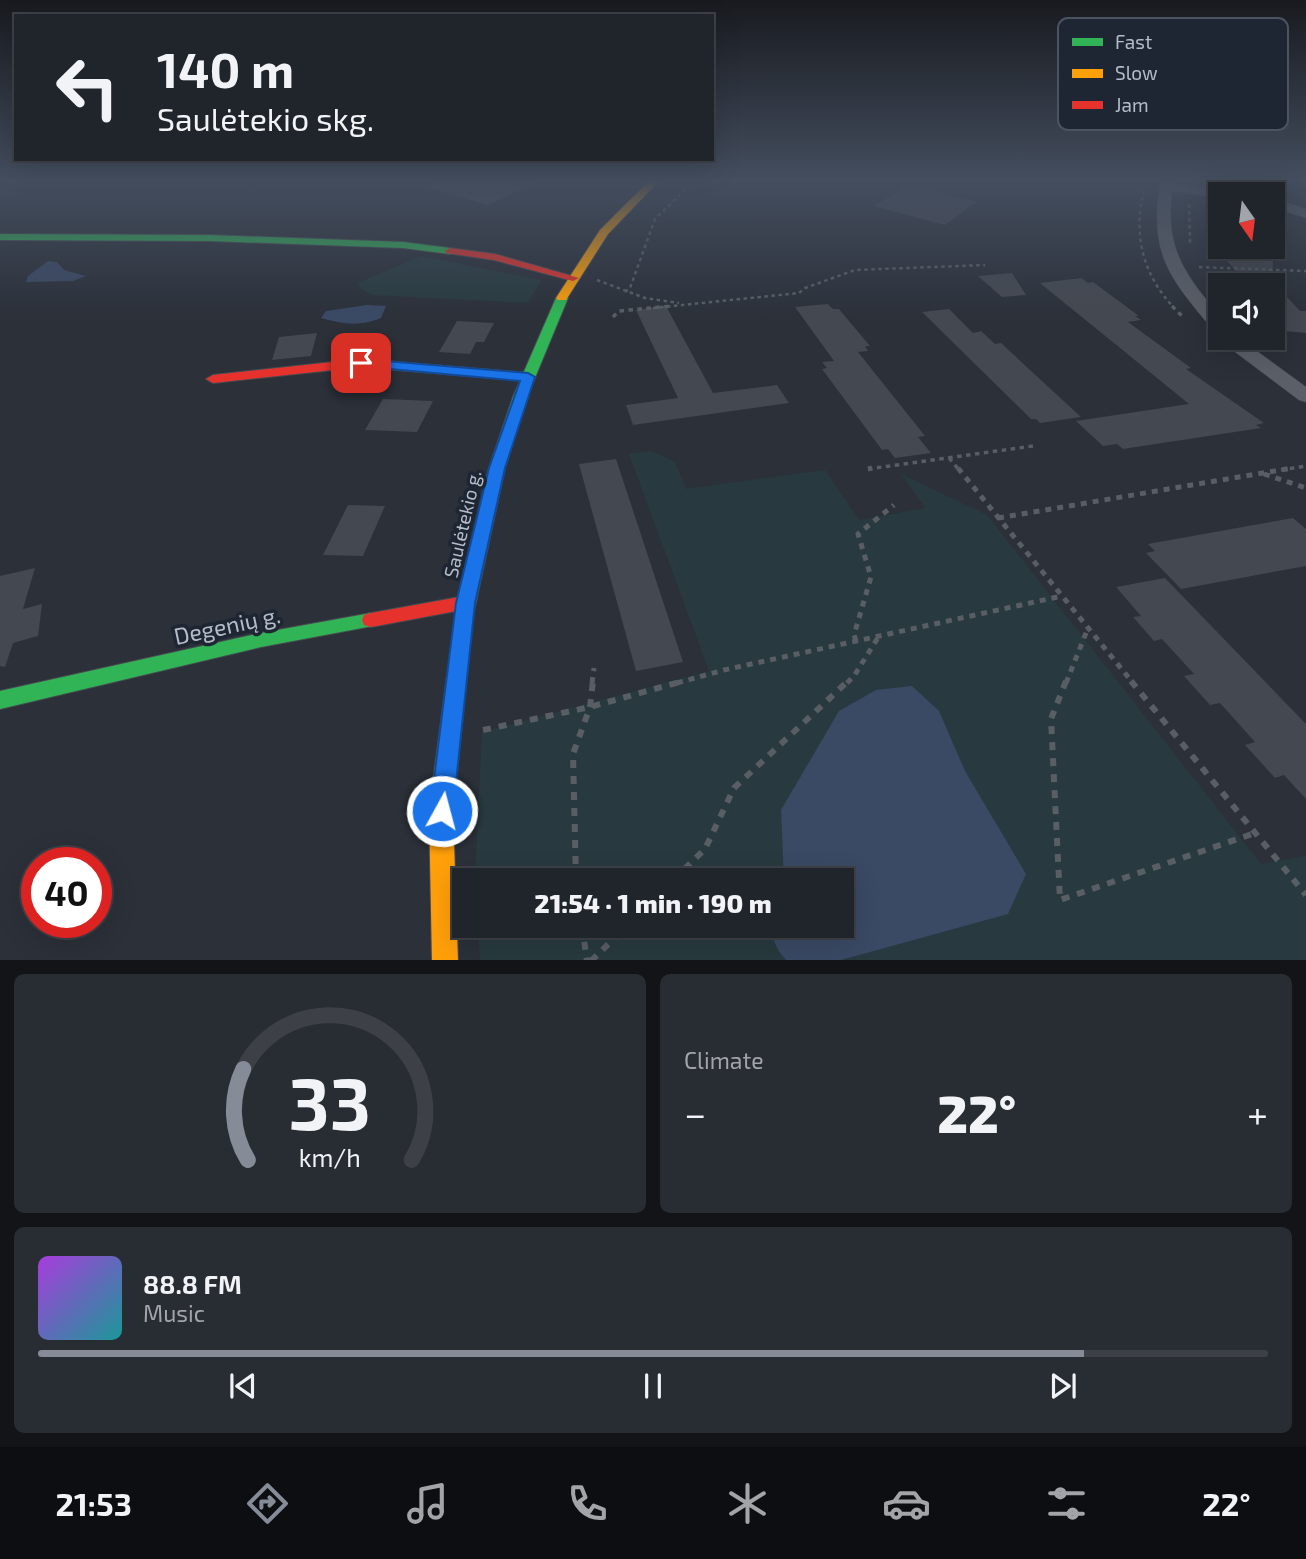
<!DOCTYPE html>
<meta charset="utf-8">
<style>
:root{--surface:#20242b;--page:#282c33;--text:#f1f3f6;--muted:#a2a4a9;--line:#3d4147;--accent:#858b97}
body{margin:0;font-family:"Exo 2",sans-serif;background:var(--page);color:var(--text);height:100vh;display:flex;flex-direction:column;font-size:26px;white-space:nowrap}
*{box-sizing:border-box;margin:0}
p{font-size:23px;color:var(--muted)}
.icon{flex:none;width:38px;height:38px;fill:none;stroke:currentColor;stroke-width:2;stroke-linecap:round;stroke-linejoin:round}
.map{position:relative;height:960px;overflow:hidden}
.side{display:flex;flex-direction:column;gap:14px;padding:14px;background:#121418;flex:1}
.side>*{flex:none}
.banner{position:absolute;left:14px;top:14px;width:700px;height:147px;border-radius:0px;box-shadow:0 7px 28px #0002,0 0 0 2px var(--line);background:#20242b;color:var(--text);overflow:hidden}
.needle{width:46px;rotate:166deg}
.controls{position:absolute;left:1208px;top:182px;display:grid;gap:14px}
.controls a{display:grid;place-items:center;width:77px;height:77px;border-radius:0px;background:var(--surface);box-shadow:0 7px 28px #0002,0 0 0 2px var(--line);font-size:35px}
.speed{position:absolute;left:21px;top:847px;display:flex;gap:14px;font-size:35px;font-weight:700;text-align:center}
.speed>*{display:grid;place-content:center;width:91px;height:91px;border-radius:50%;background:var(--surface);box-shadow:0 7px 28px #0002,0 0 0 2px var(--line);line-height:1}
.speed .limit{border:10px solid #d22;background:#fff;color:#111}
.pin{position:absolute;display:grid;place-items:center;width:60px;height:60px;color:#fff;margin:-30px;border-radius:14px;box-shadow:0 4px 10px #0006}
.me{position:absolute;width:77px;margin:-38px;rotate:7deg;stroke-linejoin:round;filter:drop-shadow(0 0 5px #0008)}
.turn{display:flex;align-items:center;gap:24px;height:147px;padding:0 28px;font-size:32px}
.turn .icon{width:91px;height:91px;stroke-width:2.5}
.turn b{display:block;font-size:49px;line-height:60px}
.big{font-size:52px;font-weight:800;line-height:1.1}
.side .tile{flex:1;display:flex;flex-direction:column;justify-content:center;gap:10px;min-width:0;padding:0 24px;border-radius:10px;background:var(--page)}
.side .dial{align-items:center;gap:0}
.dial svg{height:182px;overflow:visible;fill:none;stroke:var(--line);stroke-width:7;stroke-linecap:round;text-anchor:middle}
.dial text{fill:var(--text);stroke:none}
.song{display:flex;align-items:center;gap:21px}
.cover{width:84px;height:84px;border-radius:10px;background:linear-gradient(135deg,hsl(280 70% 55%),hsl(180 70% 35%))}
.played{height:7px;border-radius:4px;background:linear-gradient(90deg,var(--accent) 85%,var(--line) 85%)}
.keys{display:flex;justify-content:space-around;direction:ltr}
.heat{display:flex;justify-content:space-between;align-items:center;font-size:38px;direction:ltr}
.side .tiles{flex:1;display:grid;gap:14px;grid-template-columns:1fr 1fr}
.tile:last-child{grid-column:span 2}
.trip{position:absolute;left:452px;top:868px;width:402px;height:70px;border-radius:0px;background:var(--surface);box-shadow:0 7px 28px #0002,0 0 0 2px var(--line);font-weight:800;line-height:70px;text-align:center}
.tab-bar{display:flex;height:112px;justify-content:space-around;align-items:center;background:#0d0e11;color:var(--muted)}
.tab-bar .icon{width:49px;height:49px}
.tab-bar .active{color:var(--accent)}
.tab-bar b{font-size:32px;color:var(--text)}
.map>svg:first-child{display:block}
.green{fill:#283a3f}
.water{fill:#3a4964}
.building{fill:#444850}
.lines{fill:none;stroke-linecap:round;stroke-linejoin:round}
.street-casing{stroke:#474b51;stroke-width:1}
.fast-casing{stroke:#474b51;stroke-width:2}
.slow-casing{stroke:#474b51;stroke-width:2}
.jam-casing{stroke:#474b51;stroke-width:2}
.path-far3{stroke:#585e64;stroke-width:2.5;stroke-dasharray:3.5 3.5;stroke-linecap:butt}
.path-far2{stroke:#585e64;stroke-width:3.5;stroke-dasharray:4.5 4.5;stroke-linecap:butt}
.path-far1{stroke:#585e64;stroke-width:5;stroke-dasharray:6 6;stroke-linecap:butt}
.path{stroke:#585e64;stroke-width:6;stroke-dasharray:8 8;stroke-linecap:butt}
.street{fill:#5b5f67;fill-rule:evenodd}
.fast{fill:#30b455;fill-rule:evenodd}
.slow{fill:#ff9f0a;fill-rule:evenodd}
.jam{fill:#e5322d;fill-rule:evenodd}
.route{fill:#1a73e8;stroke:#114b97;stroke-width:2}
.labels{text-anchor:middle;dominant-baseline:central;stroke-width:7;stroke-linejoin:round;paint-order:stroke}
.street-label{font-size:19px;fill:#b5bcc9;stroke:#1e2634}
.near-street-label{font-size:23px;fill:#b5bcc9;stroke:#1e2634}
.key{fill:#1e2634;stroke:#4b5361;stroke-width:2}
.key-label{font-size:19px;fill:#b5bcc9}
</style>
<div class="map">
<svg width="1306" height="961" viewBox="0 0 1306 961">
<rect width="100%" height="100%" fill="#2b3039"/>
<path class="green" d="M421 256 541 280 528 303 373 295 361 289 358 283Z
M651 451 675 462 686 489 825 470 859 520 925 508 901 474 987 515 1261 864 1306 856V960H480L478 926H842V880H475L482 732 709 671 629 454Z"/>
<path class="water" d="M48 261 57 262 64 270 86 276 73 281 26 282 28 276Z
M367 305 386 306 381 318C359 327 342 324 321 318L326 311Z
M912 686 939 711 965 771 1026 874 1008 914 841 960H786C778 951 770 939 774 926H842V880H784L781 810 839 711 876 690Z"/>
<path class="building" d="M431 182H536L488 205 430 189Z
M908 185 976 202 945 225 874 206Z
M1215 247H1274L1272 281 1300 311H1306V333L1284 331 1272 317V284L1248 285Z
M1012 273 1026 295 1002 297 978 276Z
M1081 278 1088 283 1093 282 1139 316H1135L1141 320 1128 322 1191 368 1186 369 1264 423 1256 425 1261 428 1123 449 1117 444 1103 446 1076 421 1189 404 1040 283Z
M828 304 833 309H839L870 346H865L868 351 858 352 925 436 918 437 931 453 895 458 888 449 882 450 822 369 827 368 822 362 834 361 795 307Z
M666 306 713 393 777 385 789 403 633 425 626 405 678 398 636 310Z
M949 309 973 333 981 331 995 344 1001 343 1081 417 1040 423 1036 419H1031L922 312Z
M457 321 494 323 484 342H476L470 354 439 352Z
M317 333 311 356 272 360 279 337Z
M383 399 433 401 417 432 365 430Z
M616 459 683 662 636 671 579 464Z
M348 505 385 506 363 556 323 555Z
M1293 518 1306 529V566L1181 589 1146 553 1155 551 1148 544Z
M35 568 23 609 42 604 38 636 13 643 5 667 0 666V576Z
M1165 578 1306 724V799L1284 775 1275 778 1245 745 1255 742 1220 703 1210 705 1184 676 1194 674 1162 639 1154 641 1133 617 1141 616 1116 587Z"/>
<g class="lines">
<g class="street-casing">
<path id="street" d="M1160 182 1221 190 1228 194H1220V198L1172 191C1165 248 1184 274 1220 316V332L1214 331C1169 277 1149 255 1160 182Z
M1272 198 1306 209V218L1272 207Z
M1220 337 1239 338 1306 387V402L1299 400 1222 342Z"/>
</g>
<g class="fast-casing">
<path id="fast" d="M0 234 210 235 403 242 450 248 455 251 450 254 403 248 210 241 0 240Z
M562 295 568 298 527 397 505 468 473 616 471 621 464 623 457 621 455 616 489 468 513 397 556 298Z
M371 613 378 615 380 620 378 625 261 647 0 709V691L261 633Z"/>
</g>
<g class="slow-casing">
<path id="slow" d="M648 182H658L608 234 566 300H558L556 298 600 230Z
M464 609 471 611 473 616 453 811 458 961H432L429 811 455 616 457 611Z"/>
</g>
<g class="jam-casing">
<path id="jam" d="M450 248 495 254 579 278 573 281 494 260 446 253 445 251Z
M361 359 528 373 535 377 528 381 361 367 213 383 206 379 213 375Z
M465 596 472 598 474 603 472 608 371 627 364 625 362 620 364 615 371 613Z"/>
</g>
<path class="path-far3" d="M1144 190C1133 235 1142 273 1174 308
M1189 204 1190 244
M1199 267 1306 271
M597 280 645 298 679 303
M625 292 630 288 655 219 693 182
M653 308 799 293 805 288 855 270 985 265"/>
<path class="path-far2" d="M1172 306 1183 317
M613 317 619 311 671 306
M949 458 959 470
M868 469 1033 446
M1281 470 1306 466"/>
<path class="path-far1" d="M958 468 1133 683
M868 469 872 468
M1264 474 1306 488
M998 518 1292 468
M856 641 854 635 871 577 858 534 894 505
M592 683 594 668
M677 683 724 670 1062 596
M847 683 854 676 879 636
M1066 683 1088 628"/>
<path class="path" d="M1066 681 1051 719 1060 900 1255 833
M1131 681 1306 895
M483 730 590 707 683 681
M576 880 573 754 590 707 593 681
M673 880 705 849 734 788 848 681
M582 926 587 961
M591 961 627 926"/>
<use href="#street" class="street"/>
<use href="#fast" class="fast"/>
<use href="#slow" class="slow"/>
<use href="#jam" class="jam"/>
</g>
<linearGradient id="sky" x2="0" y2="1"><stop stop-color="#181a1f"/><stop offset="0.57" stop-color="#444e5f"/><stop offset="1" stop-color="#444e5f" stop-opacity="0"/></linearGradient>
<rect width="1306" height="317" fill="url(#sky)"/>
<path class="route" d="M361 359 528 373 535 377 505 468 475 603 453 811 450 819 442 822 433 819 430 811 456 603 489 468 520 381 357 366V360Z"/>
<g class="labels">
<g class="street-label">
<text transform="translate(462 524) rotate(-77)">Saulėtekio g.</text>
</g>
<g class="near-street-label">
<text transform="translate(227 625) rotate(-12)">Degenių g.</text>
</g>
</g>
<rect x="1058" y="18" width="230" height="112" rx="10" class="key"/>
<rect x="1072" y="38" width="31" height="8" fill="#30b455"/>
<rect x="1072" y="69" width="31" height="9" fill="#ff9f0a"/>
<rect x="1072" y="101" width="31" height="8" fill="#e5322d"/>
<g class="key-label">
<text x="1115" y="49">Fast</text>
<text x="1115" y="80">Slow</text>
<text x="1115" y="112">Jam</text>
</g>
</svg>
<div class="controls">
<a><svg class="needle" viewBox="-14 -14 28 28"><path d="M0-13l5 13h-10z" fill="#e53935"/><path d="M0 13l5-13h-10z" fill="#a2a4a9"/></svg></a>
<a><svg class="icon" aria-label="sound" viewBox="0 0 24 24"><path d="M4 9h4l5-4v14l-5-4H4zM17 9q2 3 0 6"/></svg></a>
</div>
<div class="speed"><div class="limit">40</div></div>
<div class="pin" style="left:361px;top:363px;background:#d93025"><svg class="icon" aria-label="arrive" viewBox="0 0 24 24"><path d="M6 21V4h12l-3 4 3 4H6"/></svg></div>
<svg class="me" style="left:442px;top:811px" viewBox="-20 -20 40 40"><circle r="17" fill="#1a73e8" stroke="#fff" stroke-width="3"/><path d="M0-11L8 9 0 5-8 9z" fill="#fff"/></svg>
<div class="trip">21:54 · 1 min · 190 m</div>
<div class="banner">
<div class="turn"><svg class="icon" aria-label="left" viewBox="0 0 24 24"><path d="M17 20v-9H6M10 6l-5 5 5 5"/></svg><div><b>140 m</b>Saulėtekio skg.</div></div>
</div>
</div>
<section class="side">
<div class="tiles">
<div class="tile dial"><svg viewBox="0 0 100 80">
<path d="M14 69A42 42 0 1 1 86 69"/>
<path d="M14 69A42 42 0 0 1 12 29" stroke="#858b97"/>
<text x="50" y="56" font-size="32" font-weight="700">33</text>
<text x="50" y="72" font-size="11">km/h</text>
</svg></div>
<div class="tile"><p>Climate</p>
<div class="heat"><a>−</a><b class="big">22°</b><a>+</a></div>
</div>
<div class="tile">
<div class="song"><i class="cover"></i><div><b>88.8 FM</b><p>Music</p></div></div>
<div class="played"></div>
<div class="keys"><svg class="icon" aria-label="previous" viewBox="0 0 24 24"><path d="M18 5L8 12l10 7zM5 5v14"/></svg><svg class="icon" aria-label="pause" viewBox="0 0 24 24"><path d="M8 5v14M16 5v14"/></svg><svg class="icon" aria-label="next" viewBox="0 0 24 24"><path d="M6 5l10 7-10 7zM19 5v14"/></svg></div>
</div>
</div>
</section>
<nav class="tab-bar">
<b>21:53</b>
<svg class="icon active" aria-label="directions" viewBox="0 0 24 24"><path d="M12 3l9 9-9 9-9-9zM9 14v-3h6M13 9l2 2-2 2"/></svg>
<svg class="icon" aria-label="music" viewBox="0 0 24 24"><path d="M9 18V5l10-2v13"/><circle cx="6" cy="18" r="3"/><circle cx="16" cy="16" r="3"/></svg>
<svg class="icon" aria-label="phone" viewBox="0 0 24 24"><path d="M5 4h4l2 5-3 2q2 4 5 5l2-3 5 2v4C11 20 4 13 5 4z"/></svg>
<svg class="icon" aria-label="climate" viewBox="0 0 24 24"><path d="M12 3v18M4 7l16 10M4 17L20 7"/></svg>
<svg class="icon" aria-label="car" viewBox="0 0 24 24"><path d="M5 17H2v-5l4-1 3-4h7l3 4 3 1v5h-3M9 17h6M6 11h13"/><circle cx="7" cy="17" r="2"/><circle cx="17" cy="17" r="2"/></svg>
<svg class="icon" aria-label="filters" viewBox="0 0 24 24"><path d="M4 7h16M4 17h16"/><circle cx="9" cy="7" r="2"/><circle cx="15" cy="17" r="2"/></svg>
<b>22°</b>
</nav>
